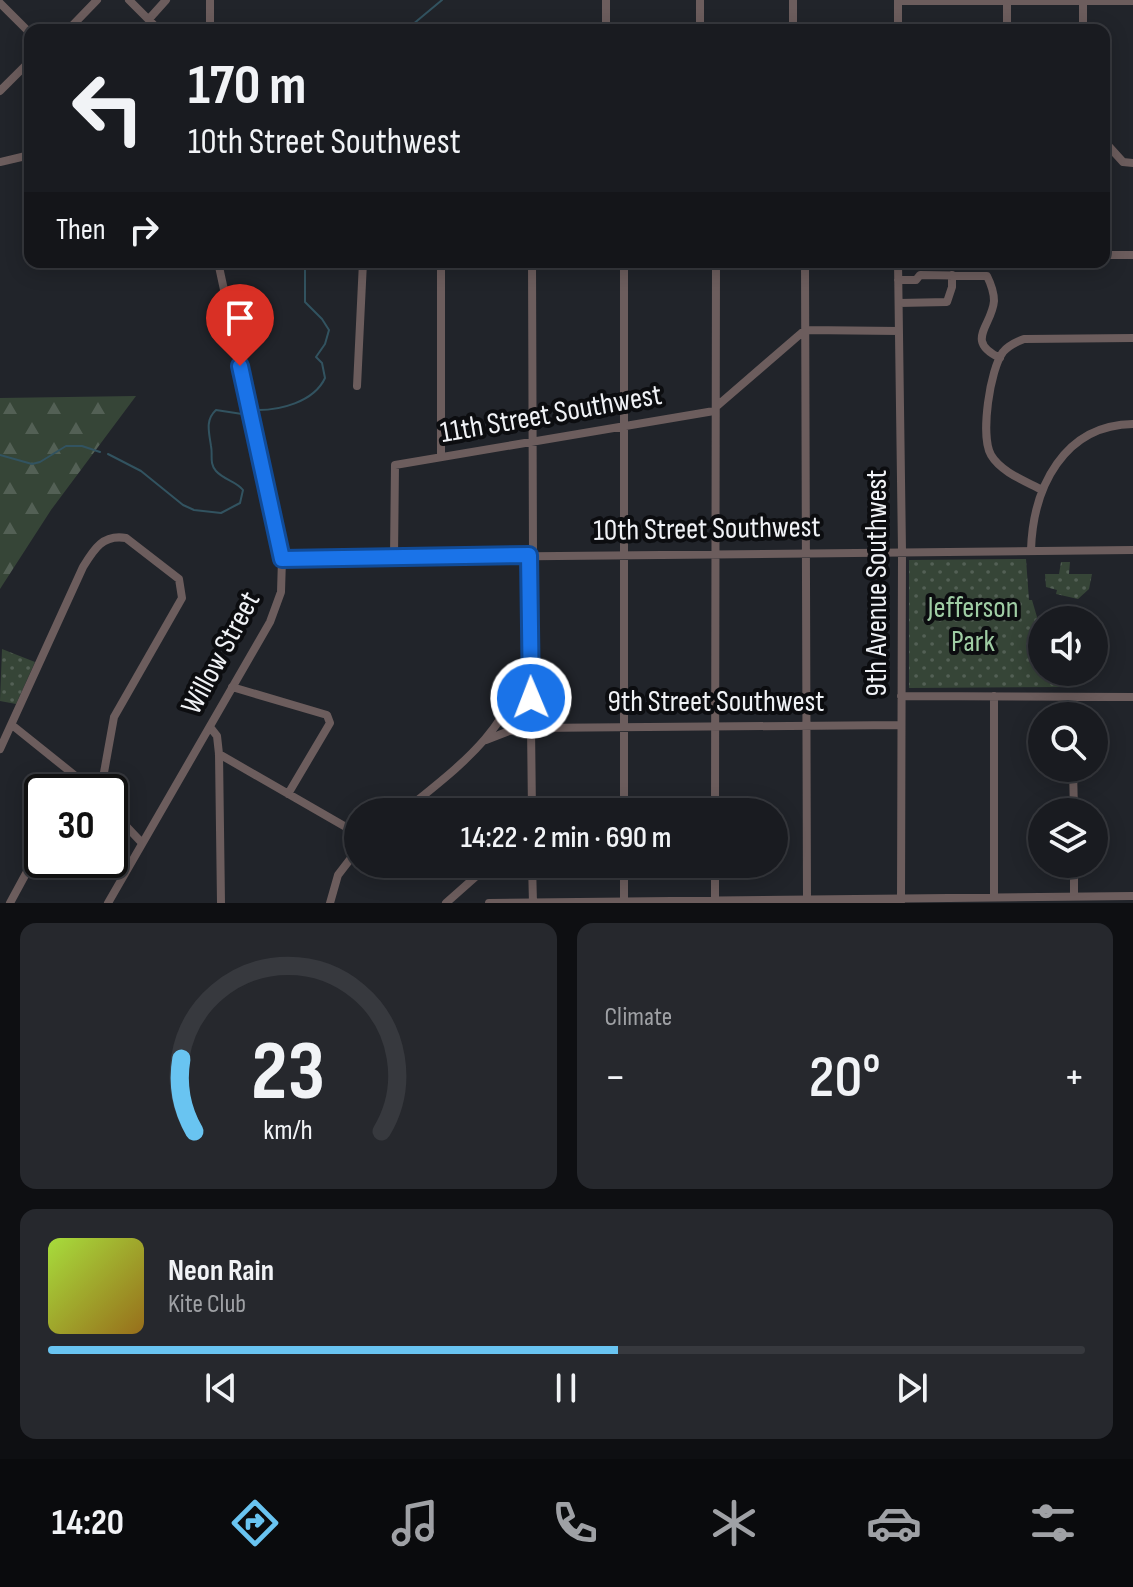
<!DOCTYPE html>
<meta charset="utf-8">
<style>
:root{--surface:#191b20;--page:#26282d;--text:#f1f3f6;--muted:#9fa1a5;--line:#37393e;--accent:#69c4f1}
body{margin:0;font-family:"Sofia Sans Condensed",sans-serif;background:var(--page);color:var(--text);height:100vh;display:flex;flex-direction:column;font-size:30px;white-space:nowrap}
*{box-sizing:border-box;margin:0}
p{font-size:26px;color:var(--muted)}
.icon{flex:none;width:44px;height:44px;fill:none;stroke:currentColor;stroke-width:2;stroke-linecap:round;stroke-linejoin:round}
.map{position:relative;height:903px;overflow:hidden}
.drawer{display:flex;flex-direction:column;gap:20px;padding:20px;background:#0e0f12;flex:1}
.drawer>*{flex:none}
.hud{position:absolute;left:24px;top:24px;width:1086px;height:244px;border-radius:16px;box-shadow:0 4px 20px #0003,0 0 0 2px var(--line);background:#191b20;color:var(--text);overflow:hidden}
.tools{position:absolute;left:1028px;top:606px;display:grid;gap:16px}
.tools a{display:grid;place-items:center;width:80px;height:80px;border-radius:50%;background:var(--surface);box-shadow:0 4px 20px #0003,0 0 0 2px var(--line);font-size:40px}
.speed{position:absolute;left:24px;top:774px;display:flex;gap:16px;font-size:40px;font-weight:700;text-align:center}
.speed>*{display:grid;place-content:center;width:104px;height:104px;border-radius:50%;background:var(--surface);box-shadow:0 4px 20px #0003,0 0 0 2px var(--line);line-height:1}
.speed .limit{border:4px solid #111;border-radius:12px;background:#fff;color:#111}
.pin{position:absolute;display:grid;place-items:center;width:68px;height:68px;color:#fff;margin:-82px -34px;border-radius:50% 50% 50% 0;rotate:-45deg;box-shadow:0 0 8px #0007}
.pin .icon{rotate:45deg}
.me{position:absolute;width:88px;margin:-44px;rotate:359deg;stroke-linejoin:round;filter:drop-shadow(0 0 6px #0008)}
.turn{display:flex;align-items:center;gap:28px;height:168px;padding:0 32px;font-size:36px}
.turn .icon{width:104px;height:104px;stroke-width:2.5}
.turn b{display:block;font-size:56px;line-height:68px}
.then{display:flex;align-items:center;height:76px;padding:0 32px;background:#0003;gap:16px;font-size:30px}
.big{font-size:60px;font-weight:600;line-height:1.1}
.drawer .widget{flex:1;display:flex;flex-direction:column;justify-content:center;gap:12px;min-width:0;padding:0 28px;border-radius:16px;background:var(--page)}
.drawer .dial{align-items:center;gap:0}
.dial svg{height:208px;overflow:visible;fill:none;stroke:var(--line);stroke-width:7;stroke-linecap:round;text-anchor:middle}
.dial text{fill:var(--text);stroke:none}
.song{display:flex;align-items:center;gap:24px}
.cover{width:96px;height:96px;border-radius:12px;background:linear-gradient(135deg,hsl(80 70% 55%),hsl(40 70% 35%))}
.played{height:8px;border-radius:4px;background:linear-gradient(90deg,var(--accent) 55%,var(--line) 55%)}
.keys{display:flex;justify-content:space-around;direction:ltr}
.heat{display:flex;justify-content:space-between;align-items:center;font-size:44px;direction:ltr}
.drawer .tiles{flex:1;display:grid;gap:20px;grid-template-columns:1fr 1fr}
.widget:last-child{grid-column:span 2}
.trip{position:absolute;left:344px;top:798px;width:444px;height:80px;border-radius:40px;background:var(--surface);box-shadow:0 4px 20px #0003,0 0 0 2px var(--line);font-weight:600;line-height:80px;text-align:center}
.menu{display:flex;height:128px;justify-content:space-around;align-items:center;background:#0a0b0d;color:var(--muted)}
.menu .icon{width:56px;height:56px}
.menu .selected{color:var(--accent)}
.menu b{font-size:36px;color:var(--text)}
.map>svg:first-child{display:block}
.forest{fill:url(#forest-firs)}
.park{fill:url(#park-dots)}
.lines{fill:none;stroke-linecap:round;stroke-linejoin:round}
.stream{stroke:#325360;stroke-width:2}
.minor{stroke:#6c5d5d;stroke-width:8}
.route-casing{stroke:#114b97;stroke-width:20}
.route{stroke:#1a73e8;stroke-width:14}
.labels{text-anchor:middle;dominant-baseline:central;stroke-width:8;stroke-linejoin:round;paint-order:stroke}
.street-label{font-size:30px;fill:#f0f2f6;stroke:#0c0d10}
.park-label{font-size:30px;fill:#9fcda4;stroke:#0c0d10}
</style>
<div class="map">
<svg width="1133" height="903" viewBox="0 0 1133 903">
<defs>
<pattern id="forest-firs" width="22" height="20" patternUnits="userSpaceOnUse" patternTransform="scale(2)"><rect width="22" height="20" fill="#364537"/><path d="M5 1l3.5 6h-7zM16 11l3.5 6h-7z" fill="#536055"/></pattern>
<pattern id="park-dots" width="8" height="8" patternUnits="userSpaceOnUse" patternTransform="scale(2)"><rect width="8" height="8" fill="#364537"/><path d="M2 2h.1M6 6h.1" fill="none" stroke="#536055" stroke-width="1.8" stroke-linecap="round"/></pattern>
</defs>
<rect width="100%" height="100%" fill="#21242a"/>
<path class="forest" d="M136 396 51 510 0 589V398Z"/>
<path class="park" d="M1026 559 1029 600H1032L1042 634V672H1063L1069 687 909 688V560Z
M1061 562H1070L1069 574H1092L1089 589 1078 599 1056 594 1057 590 1046 587 1045 574H1059Z
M2 649 35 662 16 704 0 701Z"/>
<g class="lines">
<path class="stream" d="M406 30 442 0
M254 410C279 411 314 402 325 378L322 363 316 357 325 344 329 330 322 319 305 302V262
M108 454 141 471 183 505 194 510 221 513 240 503 243 490C236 481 224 480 216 471 209 463 213 455 211 446 209 432 205 420 216 410L242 414 246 412
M0 455 32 464 40 462 66 446H82L100 452"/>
<path class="minor" d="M129 0 159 30
M606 0V30
M700 0V30
M793 0V30
M898 1H1133
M1007 2V30
M1083 2V30
M0 3 30 33
M149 19 166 0
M68 30 97 0
M210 30V0
M501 30H513
M898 30V0
M0 91 30 61
M1104 141 1123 162 1133 163
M0 162 30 155
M1104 255H1133
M441 262V457
M532 262 533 555
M624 262V812
M805 262 807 901
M898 262 902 551 901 902
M898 280H916L920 275 987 276C991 284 994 292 994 301 992 326 964 341 1000 358
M899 303 947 302 952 287V275
M357 386 363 262
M717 406 805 330 899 331
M1042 490C1025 481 1001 472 991 455 980 436 990 369 1003 352 1009 345 1016 342 1024 339L1133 338
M1031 550C1033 487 1064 425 1133 424
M529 555 532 812
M394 557 395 465 714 411
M282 559 1133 550
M232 687 327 715 330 723 288 794
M901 696 1133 697
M994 696V896
M1073 697V716
M12 725 93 790
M210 727 217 736 219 754 221 903
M486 740 509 731 531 728 901 725
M0 749 83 567C94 549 103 534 126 538L179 579 182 598 114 717 103 778 93 790 95 792
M219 754 358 834
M1073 768 1074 812
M72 792 79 779
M110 809 142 843
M403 812C459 766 508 733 527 658
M715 812 716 262
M532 864 533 903
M624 864V901
M715 864V900
M1074 864V896
M10 903 42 844
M108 903 270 622 281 592 282 559 218 262
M330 903 338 875 358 849
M446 903 490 864
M489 903 1133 896"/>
</g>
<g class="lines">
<g class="route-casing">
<path id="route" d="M240 366 282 559 529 555 531 698"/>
</g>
<use href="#route" class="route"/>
</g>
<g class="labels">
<g class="street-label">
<text transform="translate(551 414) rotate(-10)">11th Street Southwest</text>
<text transform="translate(707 529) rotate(-1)">10th Street Southwest</text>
<text transform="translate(877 583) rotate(-90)">9th Avenue Southwest</text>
<text transform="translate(221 653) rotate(-62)">Willow Street</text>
<text x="716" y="702">9th Street Southwest</text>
</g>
<g class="park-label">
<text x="973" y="608">Jefferson<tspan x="973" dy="34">Park</tspan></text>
</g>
</g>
</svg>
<div class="tools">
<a><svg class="icon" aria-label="sound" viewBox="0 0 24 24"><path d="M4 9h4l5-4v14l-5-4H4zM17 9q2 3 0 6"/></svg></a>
<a><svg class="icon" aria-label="search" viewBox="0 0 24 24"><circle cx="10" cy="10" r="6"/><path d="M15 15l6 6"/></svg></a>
<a><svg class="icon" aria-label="layers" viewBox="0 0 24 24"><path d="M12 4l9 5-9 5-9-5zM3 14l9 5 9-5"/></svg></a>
</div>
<div class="speed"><div class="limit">30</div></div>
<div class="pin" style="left:240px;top:366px;background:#d93025"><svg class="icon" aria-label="arrive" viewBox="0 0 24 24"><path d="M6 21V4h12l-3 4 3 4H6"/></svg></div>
<svg class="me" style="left:531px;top:698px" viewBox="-20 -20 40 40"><circle r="17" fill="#1a73e8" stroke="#fff" stroke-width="3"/><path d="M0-11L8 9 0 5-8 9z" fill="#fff"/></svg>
<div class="trip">14:22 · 2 min · 690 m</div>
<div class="hud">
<div class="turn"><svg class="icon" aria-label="left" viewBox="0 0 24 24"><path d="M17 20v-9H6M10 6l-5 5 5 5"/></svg><div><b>170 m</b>10th Street Southwest</div></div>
<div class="then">Then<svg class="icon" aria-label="right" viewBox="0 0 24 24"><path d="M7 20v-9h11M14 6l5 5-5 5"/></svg></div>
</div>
</div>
<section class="drawer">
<div class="tiles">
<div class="widget dial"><svg viewBox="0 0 100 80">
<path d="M14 69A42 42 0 1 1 86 69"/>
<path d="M14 69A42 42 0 0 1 9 41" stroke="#69c4f1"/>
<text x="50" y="56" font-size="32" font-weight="700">23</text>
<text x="50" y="72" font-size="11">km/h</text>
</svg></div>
<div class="widget"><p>Climate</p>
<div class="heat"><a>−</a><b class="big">20°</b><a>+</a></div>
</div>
<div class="widget">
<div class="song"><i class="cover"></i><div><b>Neon Rain</b><p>Kite Club</p></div></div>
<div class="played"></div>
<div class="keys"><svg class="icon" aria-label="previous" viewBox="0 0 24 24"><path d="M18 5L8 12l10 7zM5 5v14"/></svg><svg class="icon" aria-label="pause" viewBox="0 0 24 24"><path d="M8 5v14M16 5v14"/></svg><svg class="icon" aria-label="next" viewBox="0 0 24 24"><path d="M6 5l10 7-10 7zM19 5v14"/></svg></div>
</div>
</div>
</section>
<nav class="menu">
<b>14:20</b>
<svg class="icon selected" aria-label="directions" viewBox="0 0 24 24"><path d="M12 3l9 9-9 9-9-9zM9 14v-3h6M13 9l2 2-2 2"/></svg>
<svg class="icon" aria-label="music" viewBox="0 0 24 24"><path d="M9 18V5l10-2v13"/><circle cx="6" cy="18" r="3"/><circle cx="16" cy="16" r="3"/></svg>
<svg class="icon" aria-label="phone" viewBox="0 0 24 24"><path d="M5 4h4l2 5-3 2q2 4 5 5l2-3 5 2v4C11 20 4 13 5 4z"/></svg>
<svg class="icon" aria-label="climate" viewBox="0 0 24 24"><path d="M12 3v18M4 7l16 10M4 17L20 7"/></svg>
<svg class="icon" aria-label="car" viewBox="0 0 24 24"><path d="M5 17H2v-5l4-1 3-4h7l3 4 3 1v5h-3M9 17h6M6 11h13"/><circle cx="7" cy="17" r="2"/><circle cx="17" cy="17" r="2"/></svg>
<svg class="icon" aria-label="filters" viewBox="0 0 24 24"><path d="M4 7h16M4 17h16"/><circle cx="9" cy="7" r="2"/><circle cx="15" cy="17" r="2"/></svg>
</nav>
